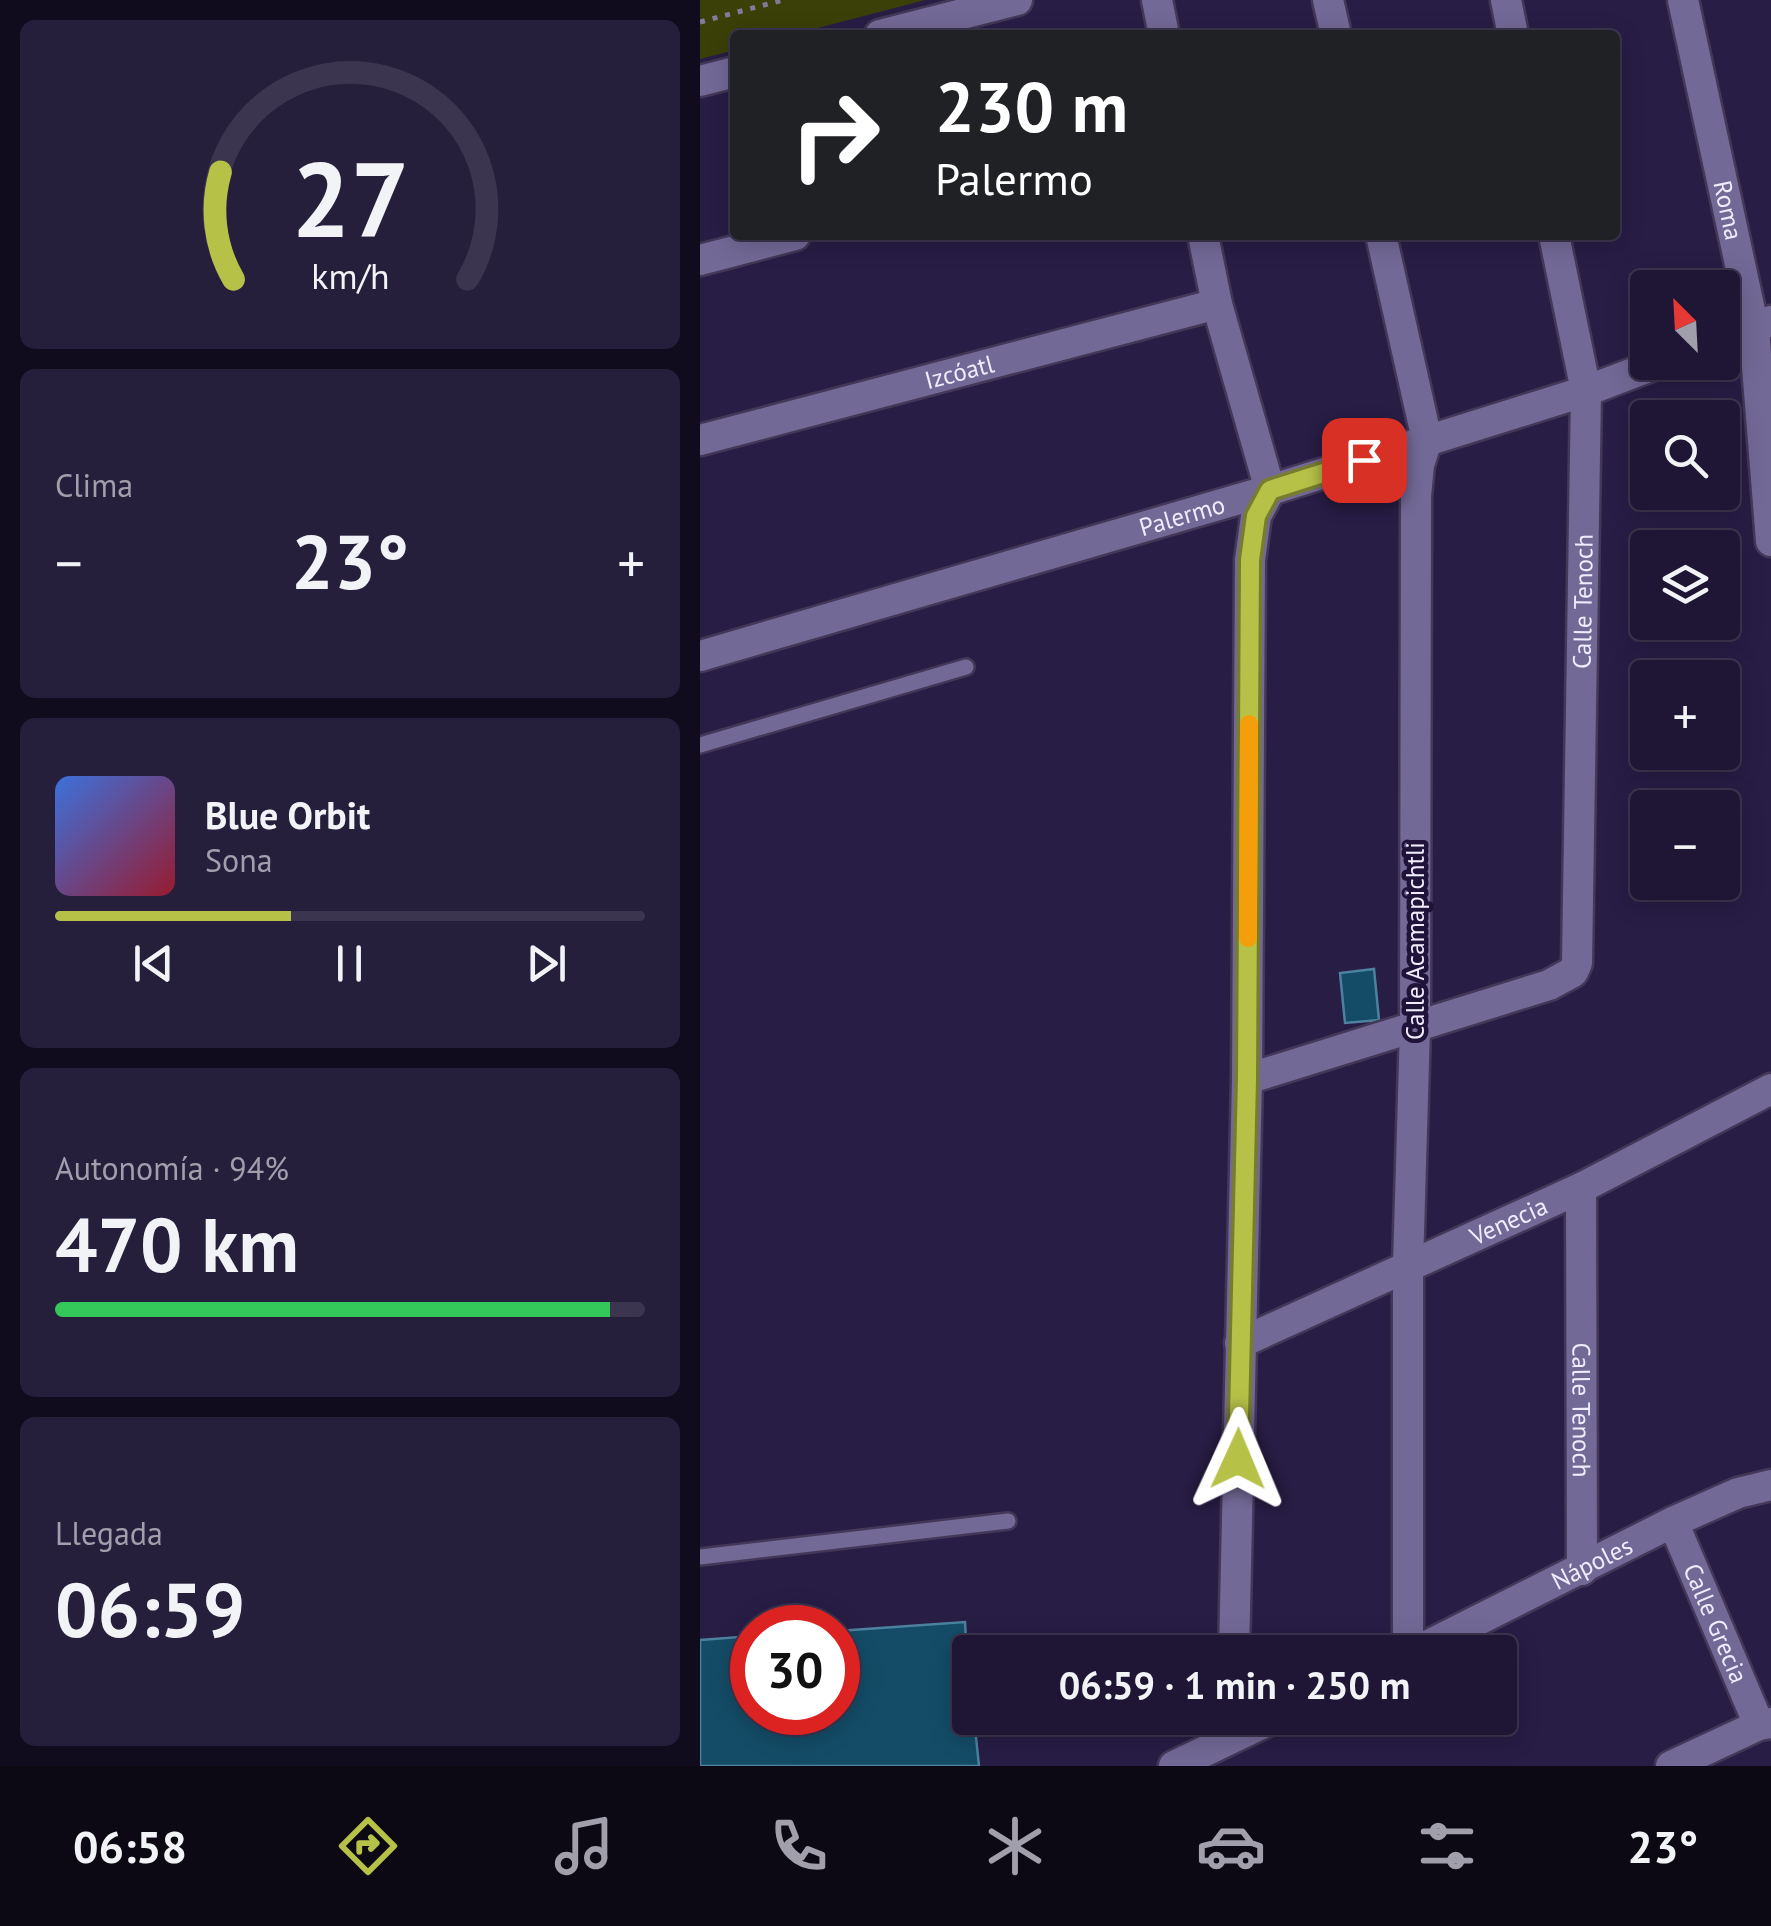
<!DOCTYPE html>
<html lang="es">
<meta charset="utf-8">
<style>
:root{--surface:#1e1634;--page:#261f3c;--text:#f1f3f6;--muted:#a19fac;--line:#3c354f;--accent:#b6c148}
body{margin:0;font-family:"PT Sans",sans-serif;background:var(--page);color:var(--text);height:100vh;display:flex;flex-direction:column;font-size:38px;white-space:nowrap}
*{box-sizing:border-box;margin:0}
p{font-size:32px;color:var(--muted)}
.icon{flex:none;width:55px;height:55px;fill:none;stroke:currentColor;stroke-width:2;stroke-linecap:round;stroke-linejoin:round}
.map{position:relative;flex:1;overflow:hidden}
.side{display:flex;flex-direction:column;gap:20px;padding:20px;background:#100c1d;width:700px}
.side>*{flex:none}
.top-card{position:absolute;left:30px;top:30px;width:890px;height:210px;border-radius:10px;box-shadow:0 5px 25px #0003,0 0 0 2px var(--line);background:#202124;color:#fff;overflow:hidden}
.needle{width:65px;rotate:336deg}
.controls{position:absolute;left:930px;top:270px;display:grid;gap:20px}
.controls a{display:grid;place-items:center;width:110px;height:110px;border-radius:10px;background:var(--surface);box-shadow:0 5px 25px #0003,0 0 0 2px var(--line);font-size:50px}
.speed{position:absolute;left:30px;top:1605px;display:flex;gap:20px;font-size:50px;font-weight:700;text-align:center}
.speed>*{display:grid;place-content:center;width:130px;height:130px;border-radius:50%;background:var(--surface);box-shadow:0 5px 25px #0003,0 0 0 2px var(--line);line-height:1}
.speed .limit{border:15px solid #d22;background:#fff;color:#111}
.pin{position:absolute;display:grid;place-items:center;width:85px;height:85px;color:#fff;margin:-42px;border-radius:20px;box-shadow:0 5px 15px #0006}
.me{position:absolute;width:110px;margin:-55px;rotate:1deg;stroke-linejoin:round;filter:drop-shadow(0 0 8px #0008)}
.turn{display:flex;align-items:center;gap:35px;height:210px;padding:0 40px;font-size:45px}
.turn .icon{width:130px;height:130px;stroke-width:2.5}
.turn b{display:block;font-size:70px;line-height:85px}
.big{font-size:75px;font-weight:700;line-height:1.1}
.side .widget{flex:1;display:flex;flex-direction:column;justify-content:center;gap:15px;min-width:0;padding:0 35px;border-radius:15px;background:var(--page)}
.side .dial{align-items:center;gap:0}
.dial svg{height:260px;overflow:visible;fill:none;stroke:var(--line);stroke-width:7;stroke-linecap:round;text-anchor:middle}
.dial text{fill:var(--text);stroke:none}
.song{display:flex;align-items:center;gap:30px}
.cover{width:120px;height:120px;border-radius:15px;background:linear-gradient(135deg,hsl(220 70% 55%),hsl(350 70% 35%))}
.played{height:10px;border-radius:5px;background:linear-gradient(90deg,var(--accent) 40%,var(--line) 40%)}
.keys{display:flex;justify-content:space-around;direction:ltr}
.heat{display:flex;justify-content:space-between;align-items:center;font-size:55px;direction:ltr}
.charge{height:15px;border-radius:8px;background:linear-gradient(90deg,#34c759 94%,var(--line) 0)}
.trip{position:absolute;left:252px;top:1635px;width:565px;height:100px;border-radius:10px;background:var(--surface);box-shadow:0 5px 25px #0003,0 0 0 2px var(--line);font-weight:700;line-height:100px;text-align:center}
.menu{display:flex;height:160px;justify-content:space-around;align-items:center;background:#0c0915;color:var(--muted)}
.menu .icon{width:70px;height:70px}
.menu .active{color:var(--accent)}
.menu b{font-size:45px;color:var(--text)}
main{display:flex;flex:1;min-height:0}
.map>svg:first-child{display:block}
.green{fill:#3b4008}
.building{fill:#144c67;stroke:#4d829f;stroke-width:2.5}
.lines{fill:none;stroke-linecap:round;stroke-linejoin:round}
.lane-casing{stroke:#433858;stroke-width:20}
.street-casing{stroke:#433858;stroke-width:35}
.secondary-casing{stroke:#433858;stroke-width:35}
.path{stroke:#837c99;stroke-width:5;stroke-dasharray:5 8;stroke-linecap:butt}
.lane{stroke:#736997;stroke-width:15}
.street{stroke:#736997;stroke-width:30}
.secondary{stroke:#736997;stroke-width:30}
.route-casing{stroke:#767d2f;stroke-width:25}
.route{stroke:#b6c148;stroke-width:18}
.slow{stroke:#f59e0b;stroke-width:18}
.labels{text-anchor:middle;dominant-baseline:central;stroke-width:9;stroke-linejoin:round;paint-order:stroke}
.street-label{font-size:25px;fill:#efecfc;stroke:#1f133a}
</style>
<main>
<section class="side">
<div class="widget dial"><svg viewBox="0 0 100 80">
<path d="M14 69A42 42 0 1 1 86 69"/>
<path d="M14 69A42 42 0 0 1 10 36" stroke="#b6c148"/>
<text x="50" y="56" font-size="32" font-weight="700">27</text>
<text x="50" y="72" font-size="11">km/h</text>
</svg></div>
<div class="widget"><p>Clima</p>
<div class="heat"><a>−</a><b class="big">23°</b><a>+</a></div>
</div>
<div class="widget">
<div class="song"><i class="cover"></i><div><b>Blue Orbit</b><p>Sona</p></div></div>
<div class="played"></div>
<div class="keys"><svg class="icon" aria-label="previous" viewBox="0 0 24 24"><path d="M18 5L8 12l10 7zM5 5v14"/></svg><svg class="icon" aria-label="pause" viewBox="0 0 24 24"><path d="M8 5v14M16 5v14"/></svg><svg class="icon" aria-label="next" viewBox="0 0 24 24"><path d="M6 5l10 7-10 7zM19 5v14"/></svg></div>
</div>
<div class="widget"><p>Autonomía · 94%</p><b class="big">470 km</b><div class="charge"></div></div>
<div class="widget"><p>Llegada</p><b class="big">06:59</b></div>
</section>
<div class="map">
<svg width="1071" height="1766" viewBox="0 0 1071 1766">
<rect width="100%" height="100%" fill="#281d45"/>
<path class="green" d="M0 0H225L91 35H35V50L0 59Z"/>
<path class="building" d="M674 969 679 1020 645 1023 640 973Z
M265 1622 270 1718H274L279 1766H0V1640L52 1636V1712H138V1631Z"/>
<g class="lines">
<g class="lane-casing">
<path id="lane" d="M0 745 266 667
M0 1557 308 1521"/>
</g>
<g class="street-casing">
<g id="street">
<path d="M457 0 464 35"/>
<path d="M628 0 636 35"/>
<path d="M806 0 813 35"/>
<path id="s1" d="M983 0 1054 329 1071 541"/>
<path d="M180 35 317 0"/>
<path d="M0 81 35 72"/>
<path d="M503 235 517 304 570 490 556 516 550 560 547 1079 534 1652"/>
<path d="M681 235 727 440 719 465 716 496 715 1028 708 1266V1652"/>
<path d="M0 260 95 235"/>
<path id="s2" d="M0 440 517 304"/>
<path id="s3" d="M547 1079 849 985 873 972 877 963 886 391 854 235"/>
<path id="s4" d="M881 1188 882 1570"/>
<path id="s5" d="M540 1343 881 1188 1071 1089"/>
<path id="s6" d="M973 1522 1059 1725"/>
<path id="s7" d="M715 1652 973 1522 1038 1493 1071 1485"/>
<path d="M474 1766 574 1718"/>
<path d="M971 1766 1059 1725 1071 1723"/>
</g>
</g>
<g class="secondary-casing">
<g id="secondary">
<path d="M1022 340 1071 321"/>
<path id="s8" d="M0 656 570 490 886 391 962 362"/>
</g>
</g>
<path class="path" d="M0 22 83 0"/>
<use href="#lane" class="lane"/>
<use href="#street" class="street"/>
<use href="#secondary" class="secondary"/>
</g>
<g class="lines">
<g class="route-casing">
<path id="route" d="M538 1459 547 1079 550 560 556 516 570 490 664 460"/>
</g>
<use href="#route" class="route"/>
<path class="slow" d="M548 938 549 724"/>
</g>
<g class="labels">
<g class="street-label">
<text stroke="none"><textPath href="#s1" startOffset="215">Roma</textPath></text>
<text stroke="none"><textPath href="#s2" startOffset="268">Izcóatl</textPath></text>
<text stroke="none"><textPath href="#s8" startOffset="502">Palermo</textPath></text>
<text stroke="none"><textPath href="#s3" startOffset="715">Calle Tenoch</textPath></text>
<text transform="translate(715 941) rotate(-90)">Calle Acamapichtli</text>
<text stroke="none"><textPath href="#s5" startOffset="295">Venecia</textPath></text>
<text stroke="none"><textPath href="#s4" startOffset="222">Calle Tenoch</textPath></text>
<text stroke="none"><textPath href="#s7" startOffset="198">Nápoles</textPath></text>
<text stroke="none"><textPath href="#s6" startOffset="110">Calle Grecia</textPath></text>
</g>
</g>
</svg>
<div class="controls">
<a><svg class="needle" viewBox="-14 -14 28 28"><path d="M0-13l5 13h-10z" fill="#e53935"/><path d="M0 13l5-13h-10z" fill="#a19fac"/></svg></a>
<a><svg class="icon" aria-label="search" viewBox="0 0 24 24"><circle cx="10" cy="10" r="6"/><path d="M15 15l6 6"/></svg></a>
<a><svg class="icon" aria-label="layers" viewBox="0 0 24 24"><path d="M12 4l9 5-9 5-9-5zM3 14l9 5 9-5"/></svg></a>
<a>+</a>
<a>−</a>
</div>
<div class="speed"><div class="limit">30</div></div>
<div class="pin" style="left:664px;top:460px;background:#d93025"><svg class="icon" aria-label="arrive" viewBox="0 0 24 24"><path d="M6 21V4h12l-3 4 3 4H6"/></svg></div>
<svg class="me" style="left:538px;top:1459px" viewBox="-20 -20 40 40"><path d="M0-17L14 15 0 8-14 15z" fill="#b6c148" stroke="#fff" stroke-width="4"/></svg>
<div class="trip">06:59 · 1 min · 250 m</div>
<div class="top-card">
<div class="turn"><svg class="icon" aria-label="right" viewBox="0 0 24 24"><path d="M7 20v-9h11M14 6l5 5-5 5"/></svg><div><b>230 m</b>Palermo</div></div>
</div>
</div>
</main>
<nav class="menu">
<b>06:58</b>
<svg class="icon active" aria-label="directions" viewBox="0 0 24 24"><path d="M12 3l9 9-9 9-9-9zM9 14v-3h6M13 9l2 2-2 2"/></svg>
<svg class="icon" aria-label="music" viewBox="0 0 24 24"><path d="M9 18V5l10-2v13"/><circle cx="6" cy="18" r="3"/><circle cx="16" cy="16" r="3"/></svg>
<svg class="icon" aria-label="phone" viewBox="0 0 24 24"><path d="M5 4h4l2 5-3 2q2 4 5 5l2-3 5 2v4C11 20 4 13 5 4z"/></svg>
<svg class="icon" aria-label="climate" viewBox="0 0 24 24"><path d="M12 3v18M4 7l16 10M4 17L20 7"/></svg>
<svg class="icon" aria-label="car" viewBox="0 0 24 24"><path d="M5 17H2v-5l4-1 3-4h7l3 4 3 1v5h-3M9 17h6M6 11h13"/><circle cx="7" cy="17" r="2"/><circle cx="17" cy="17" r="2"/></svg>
<svg class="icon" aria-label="filters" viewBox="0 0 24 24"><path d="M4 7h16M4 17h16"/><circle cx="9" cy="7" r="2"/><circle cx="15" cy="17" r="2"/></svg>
<b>23°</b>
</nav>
